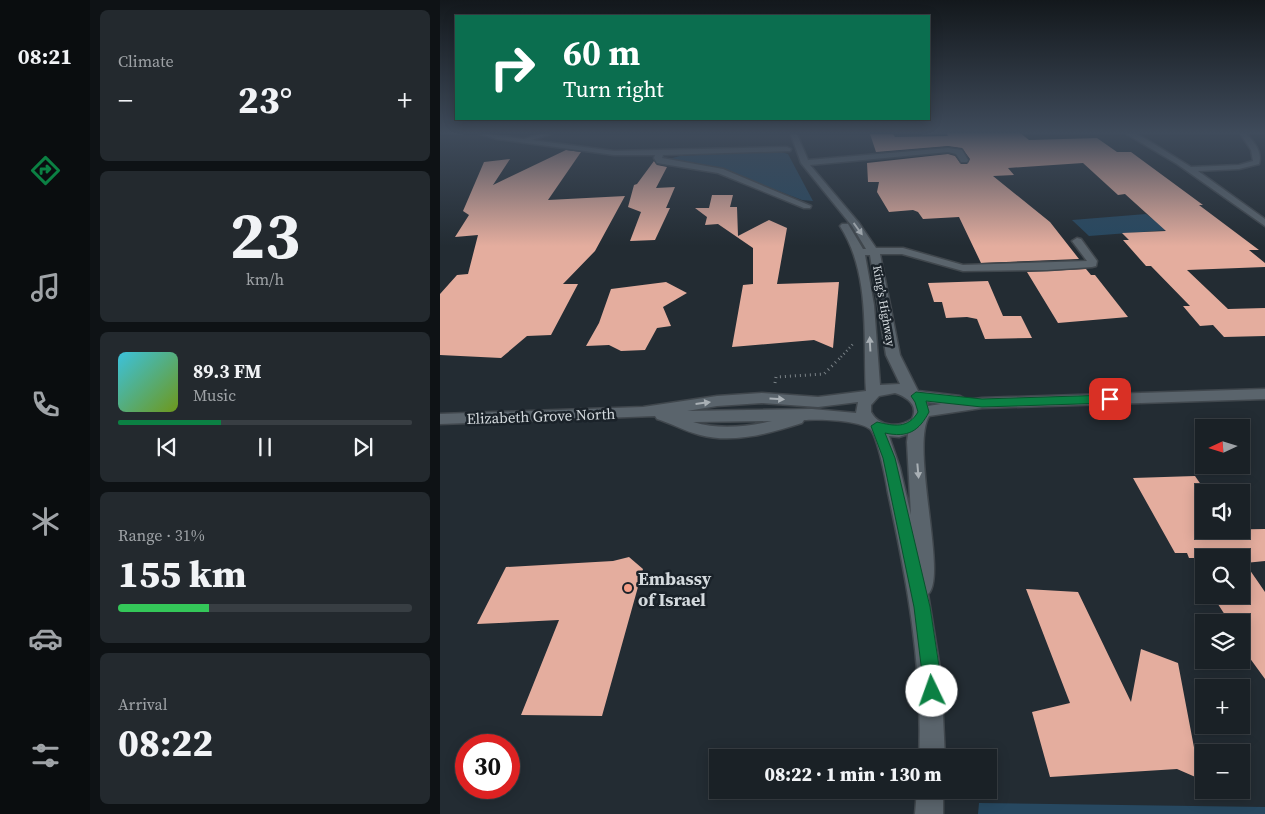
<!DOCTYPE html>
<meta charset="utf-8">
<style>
:root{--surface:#1a2126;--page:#23292e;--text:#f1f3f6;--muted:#9fa3a7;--line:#383e43;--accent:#0b8043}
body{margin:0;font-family:"Source Serif 4",serif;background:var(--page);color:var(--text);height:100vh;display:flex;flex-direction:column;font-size:19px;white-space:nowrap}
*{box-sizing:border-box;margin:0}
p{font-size:16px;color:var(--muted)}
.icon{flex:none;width:28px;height:28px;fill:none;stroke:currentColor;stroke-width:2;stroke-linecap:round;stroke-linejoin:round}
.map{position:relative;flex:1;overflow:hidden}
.drawer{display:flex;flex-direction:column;gap:10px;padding:10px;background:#0e1215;width:350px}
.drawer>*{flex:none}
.guide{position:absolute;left:15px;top:15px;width:475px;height:105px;border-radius:0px;box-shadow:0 2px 12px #0003,0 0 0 1px var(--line);background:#0b6e4f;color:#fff;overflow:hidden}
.needle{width:32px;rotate:266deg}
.fabs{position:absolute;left:755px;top:419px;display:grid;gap:10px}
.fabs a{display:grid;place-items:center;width:55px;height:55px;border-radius:0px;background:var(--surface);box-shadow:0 2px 12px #0003,0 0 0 1px var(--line);font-size:25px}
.speed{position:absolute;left:15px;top:734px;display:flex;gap:10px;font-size:25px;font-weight:700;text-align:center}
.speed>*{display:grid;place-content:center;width:65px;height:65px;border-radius:50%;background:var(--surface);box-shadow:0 2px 12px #0003,0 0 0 1px var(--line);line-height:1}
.speed .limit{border:8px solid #d22;background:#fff;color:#111}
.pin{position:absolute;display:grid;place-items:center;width:42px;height:42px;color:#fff;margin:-21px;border-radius:10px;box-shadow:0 2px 8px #0006}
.me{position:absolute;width:55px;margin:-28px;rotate:357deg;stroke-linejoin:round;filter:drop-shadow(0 0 4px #0008)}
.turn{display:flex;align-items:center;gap:18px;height:105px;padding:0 25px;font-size:22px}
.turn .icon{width:65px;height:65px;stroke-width:2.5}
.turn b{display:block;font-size:35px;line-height:42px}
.big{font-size:38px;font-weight:800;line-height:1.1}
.drawer .card{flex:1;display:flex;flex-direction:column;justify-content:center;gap:8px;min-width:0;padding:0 18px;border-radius:8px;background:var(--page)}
.drawer .dial{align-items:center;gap:0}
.dial b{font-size:65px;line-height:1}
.song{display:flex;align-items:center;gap:15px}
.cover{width:60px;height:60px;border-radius:8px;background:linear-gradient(135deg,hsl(190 70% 55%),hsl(80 70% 35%))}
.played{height:5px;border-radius:2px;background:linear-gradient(90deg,var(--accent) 35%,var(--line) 35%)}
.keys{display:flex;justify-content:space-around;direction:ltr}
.heat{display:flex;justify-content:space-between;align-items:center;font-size:28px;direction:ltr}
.charge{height:8px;border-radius:4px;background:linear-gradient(90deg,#34c759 31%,var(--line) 0)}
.trip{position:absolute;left:269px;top:749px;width:288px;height:50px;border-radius:0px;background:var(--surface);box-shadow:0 2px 12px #0003,0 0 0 1px var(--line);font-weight:800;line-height:50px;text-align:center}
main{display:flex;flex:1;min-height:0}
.menu{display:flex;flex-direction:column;width:90px;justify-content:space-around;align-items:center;background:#0a0d0f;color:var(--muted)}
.menu .icon{width:35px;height:35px}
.menu .active{color:var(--accent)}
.menu b{font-size:22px;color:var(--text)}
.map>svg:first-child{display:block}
.green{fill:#274860}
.building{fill:#e4ad9e}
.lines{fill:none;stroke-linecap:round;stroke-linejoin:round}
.street-casing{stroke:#40474d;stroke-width:3}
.path-far1{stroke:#7b8388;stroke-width:2.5;stroke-dasharray:1 3;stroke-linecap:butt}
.path{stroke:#7b8388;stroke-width:3;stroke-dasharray:1 4;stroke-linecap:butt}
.street{fill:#5a646c;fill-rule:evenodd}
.oneway{fill:#a9b0b5}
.route{fill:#0b8043;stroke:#07532c}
.poi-dot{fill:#f49e87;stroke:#1a2229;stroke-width:2}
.labels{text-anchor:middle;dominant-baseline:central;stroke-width:5;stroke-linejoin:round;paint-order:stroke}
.far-street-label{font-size:12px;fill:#d3d9dd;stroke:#1a2229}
.street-label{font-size:15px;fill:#d3d9dd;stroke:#1a2229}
.near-poi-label{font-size:18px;font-weight:bold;fill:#d3d9dd;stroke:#1a2229;text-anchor:start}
</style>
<main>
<nav class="menu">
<b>08:21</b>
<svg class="icon active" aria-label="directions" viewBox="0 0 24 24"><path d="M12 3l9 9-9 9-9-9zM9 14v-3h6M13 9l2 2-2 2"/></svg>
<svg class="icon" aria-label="music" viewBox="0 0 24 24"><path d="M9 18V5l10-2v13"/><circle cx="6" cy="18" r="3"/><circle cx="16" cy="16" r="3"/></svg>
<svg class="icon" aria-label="phone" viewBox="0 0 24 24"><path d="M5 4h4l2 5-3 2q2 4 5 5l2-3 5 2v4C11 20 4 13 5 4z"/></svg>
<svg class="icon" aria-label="climate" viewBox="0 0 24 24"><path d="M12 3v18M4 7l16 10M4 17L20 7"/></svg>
<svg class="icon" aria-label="car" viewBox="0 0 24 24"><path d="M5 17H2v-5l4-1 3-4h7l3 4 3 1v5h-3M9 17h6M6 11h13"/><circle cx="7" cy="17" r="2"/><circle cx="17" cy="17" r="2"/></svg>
<svg class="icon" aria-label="filters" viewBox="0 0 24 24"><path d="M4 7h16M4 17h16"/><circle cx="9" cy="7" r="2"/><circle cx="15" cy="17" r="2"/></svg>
</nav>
<section class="drawer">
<div class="card"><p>Climate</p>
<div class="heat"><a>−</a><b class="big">23°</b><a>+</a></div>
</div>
<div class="card dial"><b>23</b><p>km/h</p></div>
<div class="card">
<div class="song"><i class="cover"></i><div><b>89.3 FM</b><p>Music</p></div></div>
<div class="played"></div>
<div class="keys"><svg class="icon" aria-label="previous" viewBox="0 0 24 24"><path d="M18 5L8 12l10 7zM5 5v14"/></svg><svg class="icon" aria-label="pause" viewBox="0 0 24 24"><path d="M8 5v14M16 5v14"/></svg><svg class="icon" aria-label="next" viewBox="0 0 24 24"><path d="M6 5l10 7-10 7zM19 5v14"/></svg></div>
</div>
<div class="card"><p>Range · 31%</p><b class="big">155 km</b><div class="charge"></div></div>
<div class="card"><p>Arrival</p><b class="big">08:22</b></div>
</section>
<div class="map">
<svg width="825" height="814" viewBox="0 0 825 814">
<rect width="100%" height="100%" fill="#232c33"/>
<path class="green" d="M338 151 348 154 373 201 362 200 291 173 225 160 240 156Z
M706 214 728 230 649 236 632 220Z
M539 803 825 807V814H538Z"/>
<path class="building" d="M506 132H579L589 140 657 138 677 152H691L763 205H759L819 250H809L825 263V267L747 270 788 309 825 308V336L784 337 773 325 760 326 743 306H750L711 266H706L683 240H689L682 233 726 231 685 194 678 195 643 163 568 168 574 175 553 176 610 222 639 259 541 263 519 217 483 219 478 212 473 210 449 212 437 192 439 182H428L427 163 508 154 515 156 521 164H527L530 159 522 148 508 146 436 152 430 134H453L455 137 508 136Z
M126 150 141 152 108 200 185 196 155 251 123 284H138L111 335 87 336 61 358 0 355V294L17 275 28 274 38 235 15 237 29 215 23 211 44 162 70 159 53 185Z
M214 161 217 165 227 167 216 188 235 187 226 208H230L215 240 190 241 201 212 188 207 194 185 197 184Z
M272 195H293L290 207H297L298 236 329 220 347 228 337 284 399 282 393 348 374 340 292 347 303 285 313 284V248L278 224 265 225 267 217 255 208H269Z
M646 269 651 275H655L688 317 618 323 587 272Z
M548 281 563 316H581L592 338 545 339 537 319 527 317 506 318 502 302H494L488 283Z
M226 282 247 293 223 307 231 326 217 328 205 350 181 351 169 345 146 346 159 323 171 289Z
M755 476 764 489V530L825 529V561L805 563 825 592V679L801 646V618H787L772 595H801V558H749L747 553H735L693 478Z
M189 557 203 569 162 716 81 715 119 620 37 624 66 567 173 561Z
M586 589 638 592 691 702 701 649 738 663 760 779 737 769 610 777 592 712 630 703Z"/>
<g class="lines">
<g class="street-casing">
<path id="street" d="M34 132 84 139 106 132H116L92 140 174 151 347 147 351 149 350 151 223 155 222 158 283 169 371 206 370 208H364L278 173 217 163 214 158 215 155H174L57 139Z
M350 132H356L368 160 508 148 522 150 528 160 527 162H521L516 154 508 152 370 165 419 223 436 248H463L523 265 647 261 632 241 637 238 641 239 657 261 656 266 652 267 607 270 523 271 462 254H440L460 355 478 391 520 396 527 400 542 398 825 389V399L542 408 489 416C470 448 508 578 488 594L501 675 505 758H479C483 668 467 580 448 493 446 480 438 439 431 430 421 420 379 419 364 420L362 423C330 433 294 444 260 435 244 431 231 423 217 419L215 416 0 424V414L203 407 277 396 322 393 378 397 426 391C423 337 431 274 400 226L402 224H408L423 249H426L412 226 361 163ZM425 255H430L446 355 460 384 440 385 434 305ZM455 393C467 397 479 405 472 419 459 428 439 427 431 412V405L439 396ZM418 402 416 413 372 409 247 411 277 406 322 403 378 407ZM487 402 501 404 488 406ZM332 421C306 427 279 430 253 422ZM468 434 467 442 471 515 460 468 449 436 459 437Z
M683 132H691L706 139 751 167 799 165 813 161 811 150 799 132H805C813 141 823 151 819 164L799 169 758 171 825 219V226L737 164Z
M477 790H503V814H475Z"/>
</g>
<path class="path-far1" d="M401 357 413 344"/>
<path class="path" d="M335 383 336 377 384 374 402 356"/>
<use href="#street" class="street"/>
</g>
<defs><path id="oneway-solid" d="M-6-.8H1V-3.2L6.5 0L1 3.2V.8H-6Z" transform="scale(1.25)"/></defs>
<g class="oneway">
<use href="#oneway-solid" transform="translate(418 229) rotate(54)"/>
<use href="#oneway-solid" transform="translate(430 344) rotate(-93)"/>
<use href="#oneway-solid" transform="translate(337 399) rotate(3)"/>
<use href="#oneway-solid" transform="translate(263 403) rotate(-7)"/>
<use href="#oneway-solid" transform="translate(478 471) rotate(85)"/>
</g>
<linearGradient id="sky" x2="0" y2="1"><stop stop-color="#13181c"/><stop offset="0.54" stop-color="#3f4b5b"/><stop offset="1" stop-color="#3f4b5b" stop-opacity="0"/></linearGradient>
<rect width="825" height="246" fill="url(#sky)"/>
<path class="route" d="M476 392 542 399 670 395 675 399 670 403 542 407 486 401 489 412C479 431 468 438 445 433L455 458 490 607 500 673 501 691 498 697 492 700 485 697 483 691 482 673 474 607 443 458 431 426 437 422C454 426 468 429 478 412L475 402 471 396Z"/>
<circle class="poi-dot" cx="188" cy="588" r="5"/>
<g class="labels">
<g class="far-street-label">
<text transform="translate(444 306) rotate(80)">King's Highway</text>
</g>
<g class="street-label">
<text transform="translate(101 416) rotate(-2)">Elizabeth Grove North</text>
</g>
<g class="near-poi-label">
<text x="198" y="578">Embassy<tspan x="198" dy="21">of Israel</tspan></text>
</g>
</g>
</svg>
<div class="fabs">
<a><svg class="needle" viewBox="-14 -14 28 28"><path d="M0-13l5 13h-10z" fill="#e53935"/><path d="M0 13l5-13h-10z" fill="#9fa3a7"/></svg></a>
<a><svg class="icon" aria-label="sound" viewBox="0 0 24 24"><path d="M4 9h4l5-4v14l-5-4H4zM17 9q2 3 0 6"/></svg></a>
<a><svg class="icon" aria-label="search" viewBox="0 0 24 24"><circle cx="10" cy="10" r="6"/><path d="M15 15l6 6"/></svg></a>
<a><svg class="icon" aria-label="layers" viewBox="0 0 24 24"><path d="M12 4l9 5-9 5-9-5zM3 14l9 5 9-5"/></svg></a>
<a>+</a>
<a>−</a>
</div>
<div class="speed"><div class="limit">30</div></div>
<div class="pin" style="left:670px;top:399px;background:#d93025"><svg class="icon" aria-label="arrive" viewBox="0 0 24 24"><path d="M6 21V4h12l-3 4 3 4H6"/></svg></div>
<svg class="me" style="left:492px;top:691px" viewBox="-20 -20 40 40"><circle r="19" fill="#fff"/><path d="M0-13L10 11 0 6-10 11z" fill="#0b8043"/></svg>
<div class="trip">08:22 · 1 min · 130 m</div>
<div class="guide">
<div class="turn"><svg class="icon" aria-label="right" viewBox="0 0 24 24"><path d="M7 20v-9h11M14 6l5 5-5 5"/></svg><div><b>60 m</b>Turn right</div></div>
</div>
</div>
</main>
